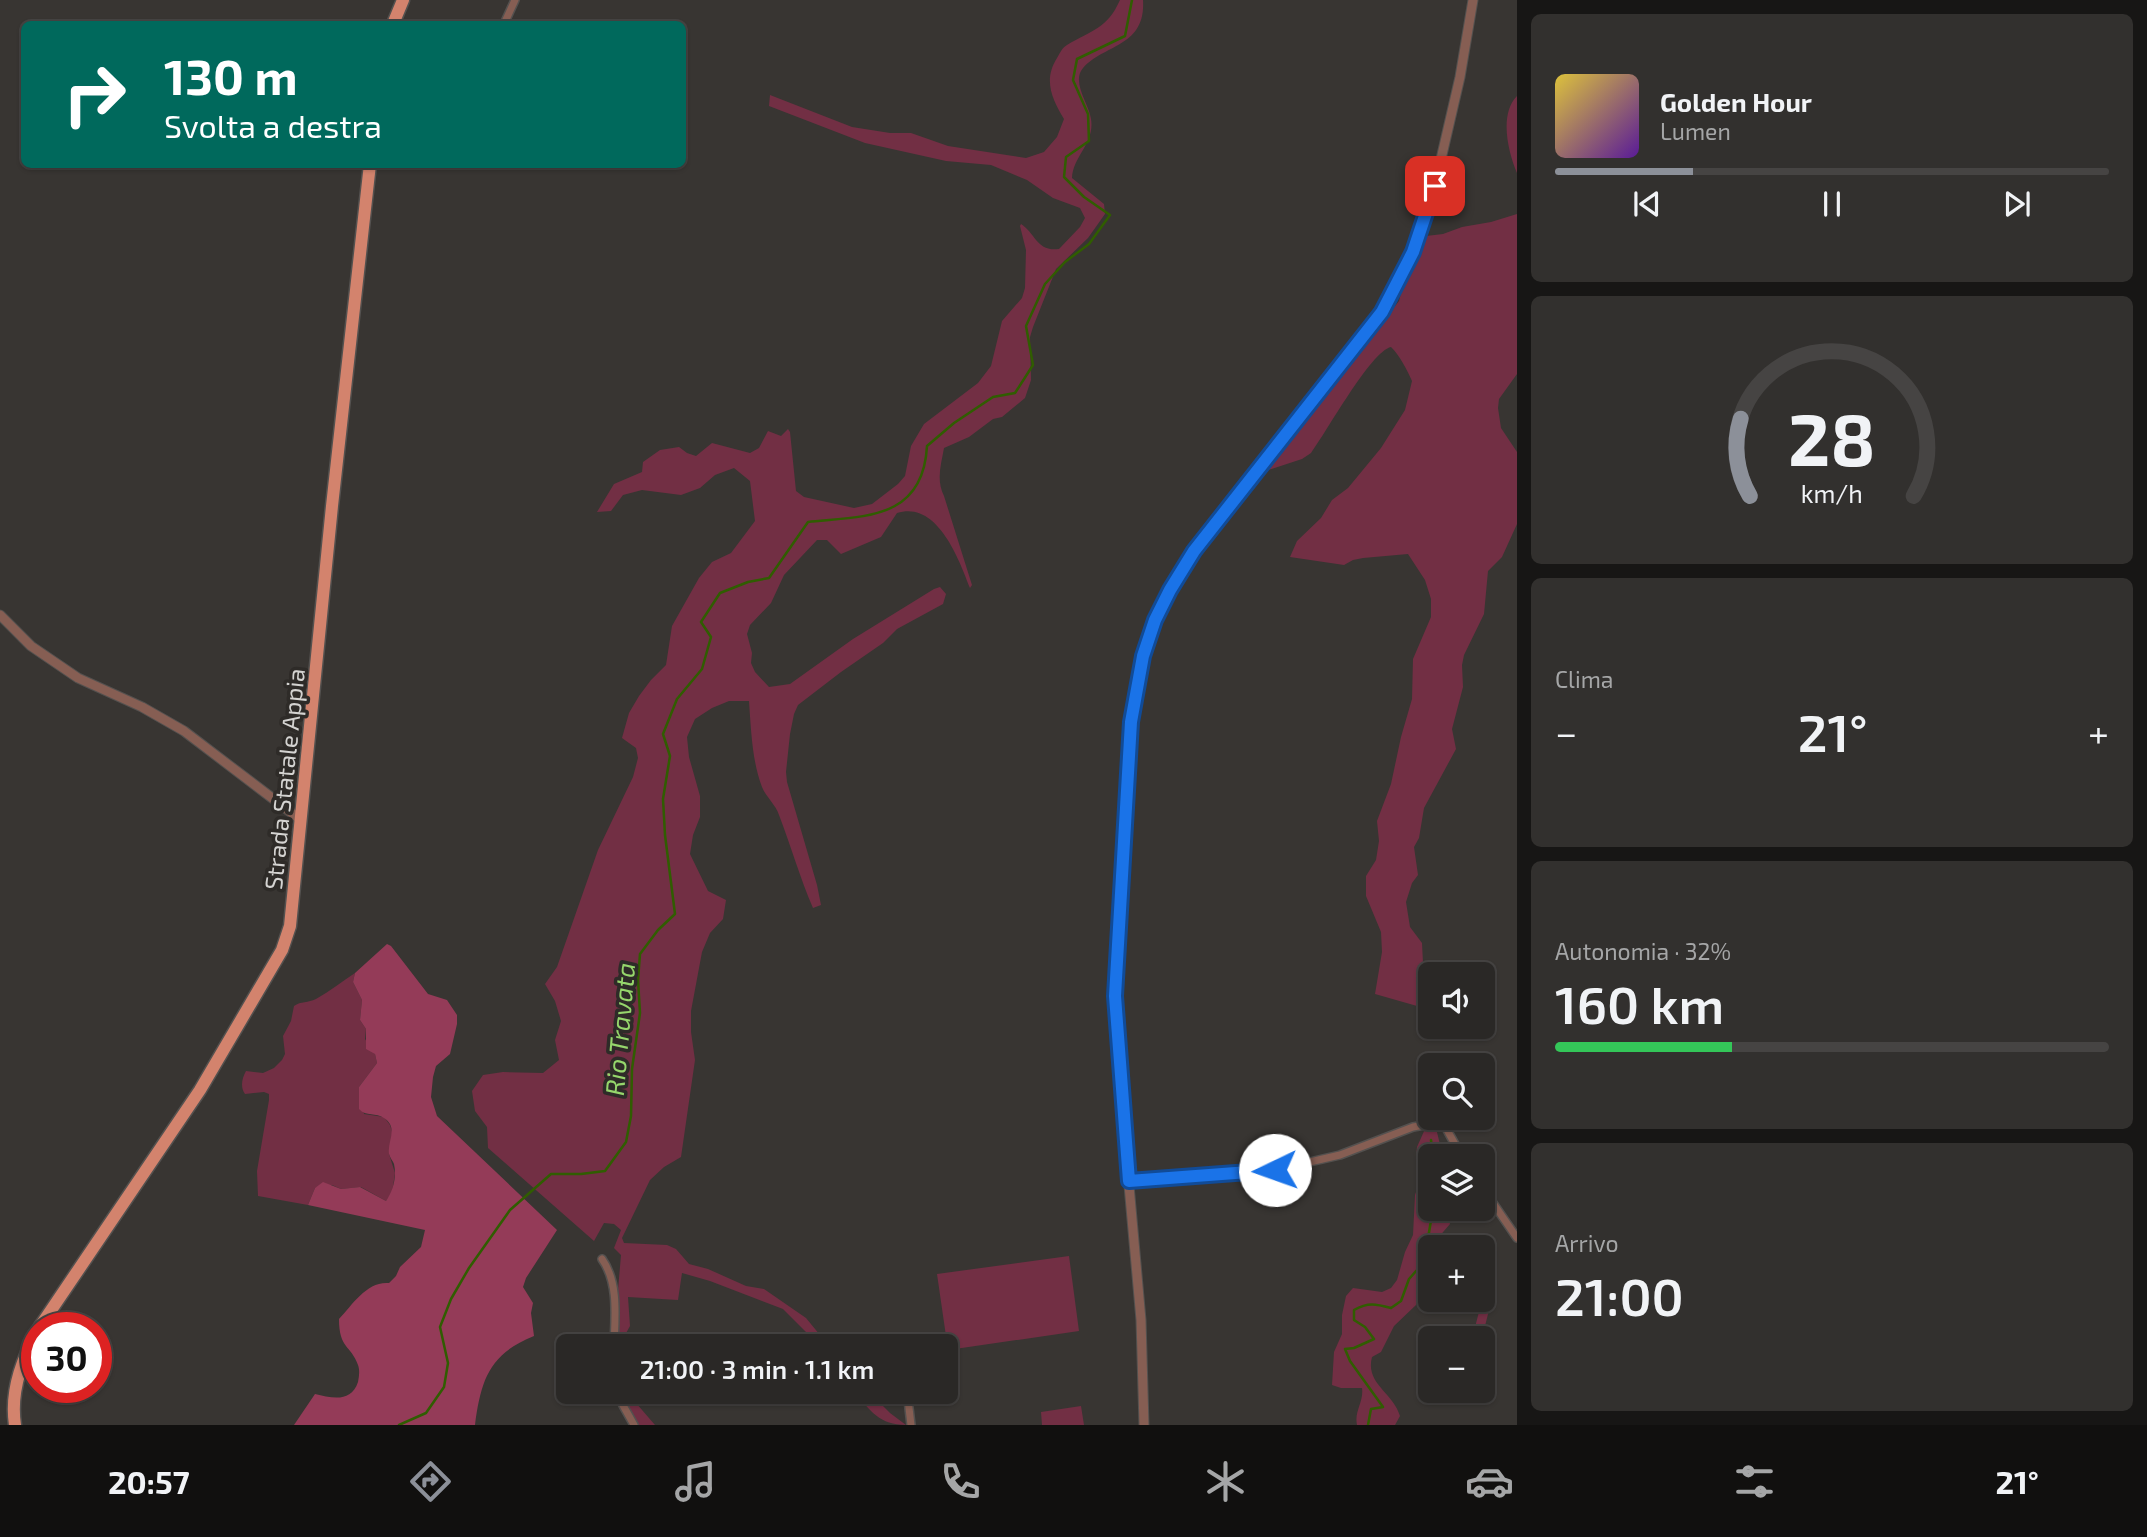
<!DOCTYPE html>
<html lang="it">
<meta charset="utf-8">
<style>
:root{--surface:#2a2826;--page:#32302e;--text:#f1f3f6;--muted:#a5a6a7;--line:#464443;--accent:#8c9099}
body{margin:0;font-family:"Exo 2",sans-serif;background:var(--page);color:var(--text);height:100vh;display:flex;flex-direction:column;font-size:26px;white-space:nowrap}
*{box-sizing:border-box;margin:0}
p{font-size:23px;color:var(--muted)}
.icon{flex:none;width:38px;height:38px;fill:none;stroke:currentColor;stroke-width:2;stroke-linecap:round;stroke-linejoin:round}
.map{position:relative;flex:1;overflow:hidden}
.details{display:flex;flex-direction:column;gap:14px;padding:14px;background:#171615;width:630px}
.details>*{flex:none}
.guide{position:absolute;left:21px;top:21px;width:665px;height:147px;border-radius:10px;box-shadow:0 2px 5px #0004,0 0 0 2px var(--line);background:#00695c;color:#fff;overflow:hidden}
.buttons{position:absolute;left:1418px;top:962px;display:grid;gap:14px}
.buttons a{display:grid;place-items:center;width:77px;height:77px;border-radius:10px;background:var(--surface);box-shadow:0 2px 5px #0004,0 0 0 2px var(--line);font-size:35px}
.speed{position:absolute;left:21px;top:1312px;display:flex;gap:14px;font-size:35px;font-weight:700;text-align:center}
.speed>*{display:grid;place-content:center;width:91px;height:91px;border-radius:50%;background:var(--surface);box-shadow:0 2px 5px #0004,0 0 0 2px var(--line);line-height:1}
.speed .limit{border:10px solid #d22;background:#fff;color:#111}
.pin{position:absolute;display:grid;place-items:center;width:60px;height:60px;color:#fff;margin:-30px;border-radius:14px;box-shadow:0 4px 10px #0006}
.me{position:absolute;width:77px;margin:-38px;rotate:267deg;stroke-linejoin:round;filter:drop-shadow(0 0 5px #0008)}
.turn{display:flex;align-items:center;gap:24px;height:147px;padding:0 28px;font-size:32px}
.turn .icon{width:91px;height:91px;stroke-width:2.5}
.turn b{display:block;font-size:49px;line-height:60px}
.big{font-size:52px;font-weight:600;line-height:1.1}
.details .card{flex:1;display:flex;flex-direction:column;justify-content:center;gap:10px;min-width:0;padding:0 24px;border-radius:10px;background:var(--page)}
.details .dial{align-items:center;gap:0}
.dial svg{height:182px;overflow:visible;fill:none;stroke:var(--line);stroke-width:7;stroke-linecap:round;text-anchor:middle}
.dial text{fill:var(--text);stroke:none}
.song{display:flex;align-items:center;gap:21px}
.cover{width:84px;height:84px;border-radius:10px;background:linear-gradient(135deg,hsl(50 70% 55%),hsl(270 70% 35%))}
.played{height:7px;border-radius:4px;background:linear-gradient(90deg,var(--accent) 25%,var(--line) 25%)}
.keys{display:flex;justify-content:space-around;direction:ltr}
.heat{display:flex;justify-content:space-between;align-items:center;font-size:38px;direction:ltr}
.charge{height:10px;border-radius:5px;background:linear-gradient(90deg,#34c759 32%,var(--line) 0)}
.trip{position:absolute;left:556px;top:1334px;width:402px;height:70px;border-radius:10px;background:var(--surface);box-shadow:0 2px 5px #0004,0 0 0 2px var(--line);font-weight:600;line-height:70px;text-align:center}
.tab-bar{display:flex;height:112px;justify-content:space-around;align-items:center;background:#11100f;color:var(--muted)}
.tab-bar .icon{width:49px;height:49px}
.tab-bar .current{color:var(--accent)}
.tab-bar b{font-size:32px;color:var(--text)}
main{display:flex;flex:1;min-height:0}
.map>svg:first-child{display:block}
.green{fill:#722f44}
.forest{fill:#943b58}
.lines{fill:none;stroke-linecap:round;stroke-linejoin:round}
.stream{stroke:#305d01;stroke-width:2.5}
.minor-casing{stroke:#54514f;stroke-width:10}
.tertiary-casing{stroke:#54514f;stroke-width:11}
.primary-casing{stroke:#54514f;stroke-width:15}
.minor{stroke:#865e53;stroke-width:7}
.tertiary{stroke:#865e53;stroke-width:9}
.primary{stroke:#d3836d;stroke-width:12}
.route-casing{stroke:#114b97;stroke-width:18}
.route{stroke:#1a73e8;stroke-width:12}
.labels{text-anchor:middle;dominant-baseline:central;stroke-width:7;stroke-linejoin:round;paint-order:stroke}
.street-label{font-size:24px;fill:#d4d3d1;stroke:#2e2b28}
.water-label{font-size:26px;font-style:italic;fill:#96d66c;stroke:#2e2b28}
</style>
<main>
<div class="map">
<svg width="1517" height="1425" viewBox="0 0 1517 1425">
<rect width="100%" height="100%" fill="#383532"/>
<path class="green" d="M1120 0H1143C1146 47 1104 44 1083 68 1071 82 1089 104 1091 119 1095 143 1073 156 1072 178L1104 204 1105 214 1088 238 1056 269 1033 327 1030 337 1031 380 1025 398 1002 417 993 419 969 437 944 448C941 465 936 480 944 496L972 585 970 588C959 559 937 500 897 513L881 537 841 554 827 540H817L784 575 771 603 750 625 747 634 752 653 751 663 755 672 769 687 790 684 853 639 934 589 940 587 946 594 943 604 897 629 883 643 841 672 798 705 794 714 790 734 786 772 787 782 817 885 821 905 813 908C800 878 791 846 779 815 776 805 766 797 762 787 752 761 751 729 749 701H729L712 708 695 719 687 737 689 757 700 796V817L693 835 690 854 708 891 726 900 723 919 710 933 702 952 691 1011V1032L695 1060 681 1157 664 1167 650 1180 622 1238 624 1243 667 1245 676 1249 689 1264 708 1269 746 1286 764 1289 806 1318 829 1346H817L806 1332 783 1309 710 1281 682 1273 678 1300 628 1297 630 1326 625 1335 629 1346H617V1302L621 1255 614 1248 621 1230 614 1224 604 1223 594 1241 488 1148 487 1127 475 1111 472 1091 483 1075 503 1072 543 1073 559 1060 555 1040 561 1021 555 1001 545 984 557 967 598 850 633 777 638 758 636 748 622 738 629 713 639 696 651 680 666 665 672 626 699 578 712 562 731 553 755 521 750 481 734 468 715 475 700 488 681 495 642 490 623 495 611 511 597 512 614 484 642 472 643 462 660 450 679 447 687 453 696 456 712 443 750 453 759 448 768 431 781 436 788 429 790 432 796 491 804 497 854 508 872 504 898 484 905 476 911 446 924 424 978 383 991 366 1002 321 1022 298 1025 288 1026 250 1020 226 1021 224C1036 234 1037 252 1059 249L1080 227 1085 218 1080 208 1053 198 1027 180 991 165 946 161 865 143 769 106 770 95 852 127 890 133H911L948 146 1026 158 1044 152 1057 137 1064 119C1052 99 1043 80 1057 58 1060 53 1062 48 1067 45 1092 30 1107 29 1120 0Z
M1517 96V173C1508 152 1499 114 1517 96Z
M1517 214V374L1499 399 1498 408 1501 428 1517 452V524L1502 557 1488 571 1484 614 1464 655 1462 665 1463 687 1452 729 1456 749 1424 808 1419 838 1414 847 1418 875 1412 883 1406 902 1410 927 1422 943 1423 963 1433 975H1430V991L1424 1008 1375 994 1382 952 1381 932 1366 896V876L1376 860 1379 841 1377 821 1391 784 1401 737 1412 699 1413 659 1431 617V599L1425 580 1408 554 1363 558 1353 560 1344 565 1290 557 1297 541 1321 518 1332 500 1348 488 1381 448 1405 410 1412 381C1407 370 1400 356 1391 347 1371 351 1326 433 1311 453L1302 459 1265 471 1399 301 1402 289 1426 236 1443 234 1462 227 1491 222Z
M355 973 353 982 362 1000 360 1020 366 1029 365 1039 375 1054 377 1063 359 1087 364 1114 384 1117 390 1125 393 1135 389 1154 395 1173 392 1193 386 1201 361 1187 341 1189 332 1185 315 1188 308 1205 258 1196 257 1171 269 1100V1094L264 1092 245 1094C240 1087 242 1078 246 1071L263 1073 274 1068 282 1060 285 1054 283 1036 291 1021 294 1006C301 1001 308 1003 316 999 330 991 343 981 355 973Z
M1431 1127 1436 1128 1443 1157H1430V1209H1447L1450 1224 1437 1239 1438 1248H1430V1272L1426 1275 1416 1305 1394 1326 1381 1352 1372 1357C1365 1384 1393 1392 1400 1416L1395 1425H1357C1354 1411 1364 1402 1362 1388H1341L1332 1385 1334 1352 1342 1334V1315L1346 1296 1353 1288 1382 1292 1391 1288 1397 1280 1405 1252 1413 1235 1415 1195 1421 1177 1416 1157 1417 1147 1425 1129Z
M1069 1256 1079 1331 948 1350 937 1274Z
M1482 1278 1494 1283 1495 1286 1483 1334 1481 1339H1472L1482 1300Z
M619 1391H642L635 1397 636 1403 655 1425H636Z
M854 1391H868L890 1413 906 1425C880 1425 870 1411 854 1391Z
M1081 1406 1084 1425H1042L1041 1412Z"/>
<path class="forest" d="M387 944 391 946 428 994 447 1000 457 1015V1024L450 1054 436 1066 433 1077 431 1097 437 1116 557 1230 526 1278 523 1287 533 1303 531 1313 534 1336C489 1354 481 1380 475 1425H294L315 1394C332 1398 351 1403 358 1382 359 1377 360 1370 358 1365 351 1345 339 1349 339 1319 353 1304 367 1281 389 1283L396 1276 400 1267 421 1247 425 1230 308 1205 315 1188 323 1182 341 1189 360 1187 386 1201C393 1191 397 1177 394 1164 393 1161 390 1158 389 1154 387 1141 399 1128 384 1118 376 1112 366 1117 359 1109V1087L377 1063 375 1054 366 1049V1029L360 1020 362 1000 353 982 355 973Z"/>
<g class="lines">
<path class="stream" d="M1431 1140 1433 1157
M399 1425 426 1413 444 1387 448 1363 440 1327 451 1299 469 1268 510 1210 551 1174H581L605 1171 626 1142 631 1116 632 1069 640 1013 638 980 640 954 658 930 675 914 665 835 663 799 670 756 663 734 677 699 702 669 711 637 701 622 720 593 748 582 769 578 808 522C865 516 923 520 927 446L954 423 993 397 1015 393 1033 365 1026 326 1045 284 1065 262 1089 244 1110 215 1084 197 1064 177 1066 157 1089 141 1088 114 1073 80 1077 59 1125 36 1132 0
M1368 1425 1371 1409 1383 1407 1350 1361 1345 1349 1354 1348 1374 1339 1365 1327 1354 1320V1310C1368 1302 1376 1304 1391 1308L1401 1301 1409 1279 1417 1270 1427 1244 1433 1209"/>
<g class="minor-casing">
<path id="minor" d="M504 24 515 0
M1294 1166 1295 1195
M1129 1181 1275 1170 1340 1155 1413 1127 1436 1123 1446 1128 1462 1157
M1482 1187 1517 1238
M602 1259C619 1283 615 1317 614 1346
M902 1342 903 1346
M615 1391 634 1425
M907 1391 911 1425"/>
</g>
<g class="tertiary-casing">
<path id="tertiary" d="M0 615 31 646 78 678 142 707 184 731 301 820
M1144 1425 1141 1320 1119 1073 1115 996 1131 722 1143 656 1155 620 1185 564 1371 328 1403 276 1421 232 1435 185 1460 77 1473 0"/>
</g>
<g class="primary-casing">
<path id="primary" d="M393 24 403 0
M39 1328 200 1090 282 950 290 926 332 506 370 164
M15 1425C10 1392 21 1361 37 1333"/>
</g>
<use href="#minor" class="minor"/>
<use href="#tertiary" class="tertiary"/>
<use href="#primary" class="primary"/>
</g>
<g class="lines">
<g class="route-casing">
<path id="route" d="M1275 1170 1129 1181 1115 996 1131 722 1143 656 1155 620 1170 590 1194 551 1382 312 1413 252 1435 186"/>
</g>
<use href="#route" class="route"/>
</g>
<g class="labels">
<g class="street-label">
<text transform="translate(284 779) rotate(-84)">Strada Statale Appia</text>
</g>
<g class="water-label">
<text transform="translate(619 1029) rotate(-85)">Rio Travata</text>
</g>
</g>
</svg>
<div class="buttons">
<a><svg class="icon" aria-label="sound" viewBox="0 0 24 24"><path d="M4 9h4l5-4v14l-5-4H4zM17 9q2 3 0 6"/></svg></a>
<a><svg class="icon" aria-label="search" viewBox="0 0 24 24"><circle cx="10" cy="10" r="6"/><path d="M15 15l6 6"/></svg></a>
<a><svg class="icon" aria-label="layers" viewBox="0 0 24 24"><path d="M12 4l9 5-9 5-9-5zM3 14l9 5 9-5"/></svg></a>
<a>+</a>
<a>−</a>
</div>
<div class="speed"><div class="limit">30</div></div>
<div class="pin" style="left:1435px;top:186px;background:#d93025"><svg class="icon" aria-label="arrive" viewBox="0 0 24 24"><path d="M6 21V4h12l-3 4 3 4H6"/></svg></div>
<svg class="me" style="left:1275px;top:1170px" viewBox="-20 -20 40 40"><circle r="19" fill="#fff"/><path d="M0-13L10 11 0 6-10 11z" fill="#1a73e8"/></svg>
<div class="trip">21:00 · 3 min · 1.1 km</div>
<div class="guide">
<div class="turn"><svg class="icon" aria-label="right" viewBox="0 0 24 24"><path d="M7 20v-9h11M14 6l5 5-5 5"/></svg><div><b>130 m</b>Svolta a destra</div></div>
</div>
</div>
<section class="details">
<div class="card">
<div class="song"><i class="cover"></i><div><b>Golden Hour</b><p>Lumen</p></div></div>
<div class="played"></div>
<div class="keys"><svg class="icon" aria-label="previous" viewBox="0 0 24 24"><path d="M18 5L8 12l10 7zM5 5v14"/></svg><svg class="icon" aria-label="pause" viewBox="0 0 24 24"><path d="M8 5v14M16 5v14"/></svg><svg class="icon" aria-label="next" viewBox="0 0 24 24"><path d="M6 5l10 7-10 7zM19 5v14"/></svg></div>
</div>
<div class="card dial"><svg viewBox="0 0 100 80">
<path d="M14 69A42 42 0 1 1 86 69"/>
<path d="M14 69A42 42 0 0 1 10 35" stroke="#8c9099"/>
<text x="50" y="56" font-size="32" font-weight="700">28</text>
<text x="50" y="72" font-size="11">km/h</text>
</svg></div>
<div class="card"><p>Clima</p>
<div class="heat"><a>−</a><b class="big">21°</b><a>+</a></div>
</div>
<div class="card"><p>Autonomia · 32%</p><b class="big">160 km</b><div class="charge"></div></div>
<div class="card"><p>Arrivo</p><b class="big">21:00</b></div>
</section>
</main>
<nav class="tab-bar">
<b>20:57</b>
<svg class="icon current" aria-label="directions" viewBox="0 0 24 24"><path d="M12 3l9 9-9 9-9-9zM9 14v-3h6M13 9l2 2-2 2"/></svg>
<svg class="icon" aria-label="music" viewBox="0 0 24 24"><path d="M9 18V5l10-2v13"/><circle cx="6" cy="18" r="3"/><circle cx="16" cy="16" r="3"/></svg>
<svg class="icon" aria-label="phone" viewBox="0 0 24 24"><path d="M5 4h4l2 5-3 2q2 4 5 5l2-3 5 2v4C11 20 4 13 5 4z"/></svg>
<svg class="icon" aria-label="climate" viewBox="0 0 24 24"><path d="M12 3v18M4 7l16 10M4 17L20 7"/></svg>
<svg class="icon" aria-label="car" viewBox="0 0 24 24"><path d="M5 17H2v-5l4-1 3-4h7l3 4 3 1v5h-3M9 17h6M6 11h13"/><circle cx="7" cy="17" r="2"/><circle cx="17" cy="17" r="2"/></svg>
<svg class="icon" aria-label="filters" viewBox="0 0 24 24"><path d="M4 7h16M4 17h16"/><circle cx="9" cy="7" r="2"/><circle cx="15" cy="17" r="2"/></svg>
<b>21°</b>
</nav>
